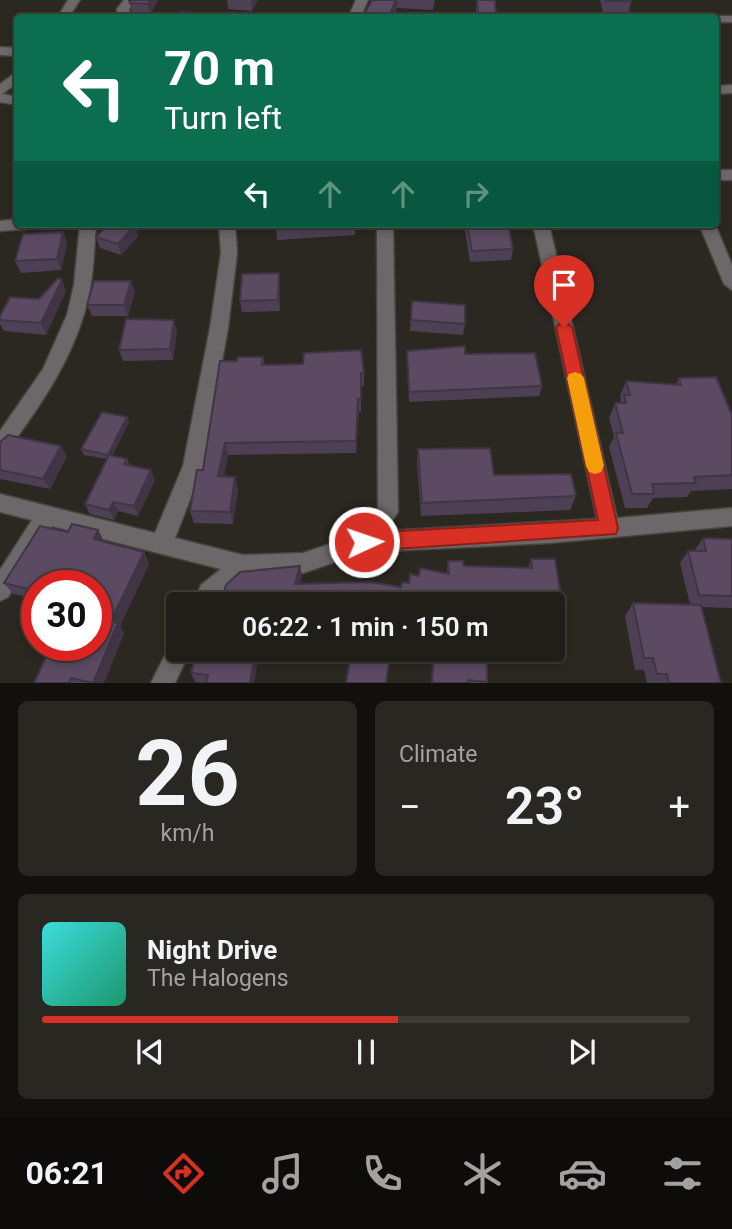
<!DOCTYPE html>
<meta charset="utf-8">
<style>
:root{--surface:#201e18;--page:#282721;--text:#f1f3f6;--muted:#a2a2a2;--line:#3d3c37;--accent:#d93025}
body{margin:0;font-family:Roboto,sans-serif;background:var(--page);color:var(--text);height:100vh;display:flex;flex-direction:column;font-size:26px;white-space:nowrap}
*{box-sizing:border-box;margin:0}
p{font-size:23px;color:var(--muted)}
.icon{flex:none;width:38px;height:38px;fill:none;stroke:currentColor;stroke-width:2;stroke-linecap:round;stroke-linejoin:round}
.map{position:relative;height:683px;overflow:hidden}
.drawer{display:flex;flex-direction:column;gap:18px;padding:18px;background:#12100d;flex:1}
.drawer>*{flex:none}
.banner{position:absolute;left:14px;top:14px;width:705px;height:214px;border-radius:7px;box-shadow:0 4px 10px #0003,0 0 0 2px var(--line);background:#0b6e4f;color:#fff;overflow:hidden}
.speed{position:absolute;left:21px;top:570px;display:flex;gap:14px;font-size:35px;font-weight:700;text-align:center}
.speed>*{display:grid;place-content:center;width:91px;height:91px;border-radius:50%;background:var(--surface);box-shadow:0 4px 10px #0003,0 0 0 2px var(--line);line-height:1}
.speed .limit{border:10px solid #d22;background:#fff;color:#111}
.pin{position:absolute;display:grid;place-items:center;width:60px;height:60px;color:#fff;margin:-72px -30px;border-radius:50% 50% 50% 0;rotate:-45deg;box-shadow:0 0 7px #0007}
.pin .icon{rotate:45deg}
.me{position:absolute;width:77px;margin:-38px;rotate:87deg;stroke-linejoin:round;filter:drop-shadow(0 0 5px #0008)}
.turn{display:flex;align-items:center;gap:24px;height:147px;padding:0 35px;font-size:32px}
.turn .icon{width:91px;height:91px;stroke-width:2.5}
.turn b{display:block;font-size:49px;line-height:60px}
.lanes{display:flex;align-items:center;height:66px;padding:0 35px;background:#0003;justify-content:center;gap:35px;direction:ltr}
.lanes .off{opacity:.35}
.big{font-size:52px;font-weight:600;line-height:1.1}
.drawer .tile{flex:1;display:flex;flex-direction:column;justify-content:center;gap:10px;min-width:0;padding:0 24px;border-radius:10px;background:var(--page)}
.drawer .dial{align-items:center;gap:0}
.dial b{font-size:91px;line-height:1}
.song{display:flex;align-items:center;gap:21px}
.cover{width:84px;height:84px;border-radius:10px;background:linear-gradient(135deg,hsl(180 70% 55%),hsl(160 70% 35%))}
.played{height:7px;border-radius:4px;background:linear-gradient(90deg,var(--accent) 55%,var(--line) 55%)}
.keys{display:flex;justify-content:space-around;direction:ltr}
.heat{display:flex;justify-content:space-between;align-items:center;font-size:38px;direction:ltr}
.drawer .tiles{flex:1;display:grid;gap:18px;grid-template-columns:1fr 1fr}
.tile:last-child{grid-column:span 2}
.trip{position:absolute;left:166px;top:592px;width:399px;height:70px;border-radius:7px;background:var(--surface);box-shadow:0 4px 10px #0003,0 0 0 2px var(--line);font-weight:600;line-height:70px;text-align:center}
.dock{display:flex;height:112px;justify-content:space-around;align-items:center;background:#0d0c0a;color:var(--muted)}
.dock .icon{width:49px;height:49px}
.dock .current{color:var(--accent)}
.dock b{font-size:32px;color:var(--text)}
.map>svg:first-child{display:block}
.lines{fill:none;stroke-linecap:round;stroke-linejoin:round}
.minor-casing{stroke:#47453d;stroke-width:3}
.minor{fill:#6c6768;fill-rule:evenodd}
.wall{fill:#4e4054}
.shaded-wall{fill:#403445}
.building{fill:#5b4a62;stroke:#403445;stroke-width:2}
.route{fill:#d93025;stroke:#8d1f18;stroke-width:2}
.slow{fill:#f59e0b}
</style>
<div class="map">
<svg width="732" height="683" viewBox="0 0 732 683">
<rect width="100%" height="100%" fill="#2a2820"/>
<g class="lines">
<g class="minor-casing">
<path id="minor" d="M68 0H80L68 18H57Z
M124 0H136L129 9 130 18H118L117 9Z
M356 0H368L360 18H348Z
M716 16H732V22H716V18H711Z
M0 47 18 48V56L0 55Z
M18 71V82L2 94 18 97V105L0 102V84Z
M732 85V93L716 94V86Z
M716 170H732V180H716Z
M18 219V224H34L26 229 0 231V221Z
M80 224H96C94 247 94 271 89 294 77 353 42 404 7 451L0 453V431L43 369 67 315 74 285Z
M219 224H235L237 253 228 328 203 466 175 538 243 555 303 553 357 535 378 509 377 224H393L398 512 385 531 597 519 533 224H549L617 518 732 508V526L550 543 364 552 303 573 247 575 215 604H193L201 585 221 569 52 526 8 597 0 601V570L32 520 0 512V494L155 533 183 466 210 328 221 253Z
M699 224H715L732 265V290L724 284Z
M178 638V649H191L175 683H151L172 641Z"/>
</g>
<use href="#minor" class="minor"/>
</g>
<path class="wall" d="M129 0H158L150 15 132 14Z
M227 0H258L252 11 228 9Z
M372 0H435L433 10 397 8 393 18H364V15Z
M476 0H495L496 18H476Z
M600 0H631V1L629 12H603Z
M355 224V235L277 240 276 228Z
M464 224H508L513 249 511 260 470 262Z
M135 225 138 236 121 255 100 248 96 237Z
M63 232 67 243 61 270 21 273 15 261Z
M279 273 280 284V311L242 312 240 301Z
M66 291 46 335 4 331 0 324V316L39 299Z
M135 292 128 316H92L87 305Z
M412 301 465 324 463 335 410 331Z
M177 331 173 360 123 361 119 350Z
M407 351 465 354 542 386 539 396 409 402 407 361Z
M263 357 265 365 364 373V386H361V412H359L356 453 228 455 224 476 238 489 233 524 194 523 190 511 237 361Z
M679 378 732 415V489L691 491 687 497 653 498 647 508H625L609 447 614 437 609 418 615 403H620L621 401 620 396 626 381 676 384Z
M127 417 129 422 112 456 127 459 130 466 155 480 138 516 118 511 114 520 90 514 85 504 107 459 84 455 81 449Z
M0 442 67 456 50 489 0 479Z
M418 449 494 475 576 496 570 510 421 516 417 463Z
M98 530 104 541 144 552 149 564 120 626 124 633 104 683H34L96 646V586H37V599L13 594 4 583 68 532Z
M703 538 732 539V608L701 607 721 683H647L644 670H635L625 616 633 603 690 604 680 563 688 551H694Z
M531 559 563 608 558 618H553V604H220L300 566 302 576 299 584 401 587 409 583 419 576 447 574 448 561 464 566 528 568Z
M260 649 206 683 195 682 191 673Z
M433 649H487V683H431Z"/>
<path class="shaded-wall" d="M150 0H158L150 15 148 4Z
M251 0H258L252 11 251 1Z
M396 0H398L397 8 393 18H388Z
M135 225 138 236 121 255 118 244Z
M63 232 67 243 61 270 57 259Z
M279 273 280 284V311L278 300Z
M62 280 66 291 46 335 41 323Z
M131 281 135 292 128 316 124 305Z
M174 320 177 331 173 360 170 349Z
M358 399 359 412 356 453V441Z
M127 417 129 422 110 460 108 455Z
M225 443 228 455 222 488 218 476Z
M61 446 67 456 50 489 43 479Z
M151 470 155 480 138 516 134 506Z
M235 477 238 489 233 524 230 512Z
M113 502 118 511 114 520 109 510Z
M98 530 104 542 94 539Z
M144 552 149 564 120 626 124 633 104 683H93L111 621Z
M300 566 302 576 297 594 295 584Z
M48 579 53 586H44Z
M256 649H260L254 683H250Z"/>
<path class="building" d="M129 0H150L148 4 130 3Z
M372 0H396L388 18 364 15Z
M477 0H495L496 14 478 13Z
M606 0H631V1H606Z
M182 12 232 16 231 18H179Z
M108 224H132L135 225 118 244 96 237Z
M276 224H352L276 228Z
M467 224H508L513 249 472 251Z
M63 232 57 259 15 261 23 234Z
M279 273 278 300 240 301 242 274Z
M58 278 62 280 41 323 0 320V316L10 297 39 299Z
M94 281H131L124 305H87Z
M412 301 465 305V324L411 320Z
M126 319 174 320 170 349 119 350Z
M465 346V354L535 353 542 386 409 392 407 351Z
M361 350 364 373H361V399H358L356 441 225 443 218 476 235 477 230 512 190 511 197 470H203L220 361H237L238 357H263L262 365 303 364 304 353Z
M716 377 732 415V475L694 477 696 483 652 484 654 494H632L616 433H623L615 403H626L624 395H630L626 381 681 385 679 378Z
M102 412 127 417 108 455 81 449Z
M8 435 61 446 43 479 0 470V442Z
M490 448 494 475 571 474 576 496 422 503 418 449Z
M109 455 127 459 124 464 151 470 134 506 113 502 109 510 85 504Z
M72 524 98 530 94 539 144 552 111 621 118 623 93 683 71 678 69 683H34L51 646H96V586H71L48 579 44 586H37V591L4 583 40 526 68 532Z
M703 538 732 539V596L699 595 688 551H706Z
M531 559H555L563 608H553V604H220L226 585 240 572 300 566 295 584 370 582 401 587 402 582 409 583 410 574 419 576 420 568 449 574 448 561H463L464 566 532 568Z
M633 603 701 605 721 683H669L667 674H657L653 658H644Z
M197 649H256L250 683H206L208 675 191 673Z
M352 649H391L386 683H346Z
M434 649H487V682L468 680V683H432Z"/>
<path class="route" d="M564 321 572 327 618 528 616 534 364 551 357 548 355 542 357 536 364 533 598 520 556 327Z"/>
<path class="slow" d="M575 372 581 374 584 378 604 466 601 472 595 474 589 472 586 466 567 378 569 374Z"/>
</svg>
<div class="speed"><div class="limit">30</div></div>
<div class="pin" style="left:564px;top:327px;background:#d93025"><svg class="icon" aria-label="arrive" viewBox="0 0 24 24"><path d="M6 21V4h12l-3 4 3 4H6"/></svg></div>
<svg class="me" style="left:364px;top:542px" viewBox="-20 -20 40 40"><circle r="17" fill="#d93025" stroke="#fff" stroke-width="3"/><path d="M0-11L8 9 0 5-8 9z" fill="#fff"/></svg>
<div class="trip">06:22 · 1 min · 150 m</div>
<div class="banner">
<div class="turn"><svg class="icon" aria-label="left" viewBox="0 0 24 24"><path d="M17 20v-9H6M10 6l-5 5 5 5"/></svg><div><b>70 m</b>Turn left</div></div>
<div class="lanes"><svg class="icon" aria-label="left" viewBox="0 0 24 24"><path d="M17 20v-9H6M10 6l-5 5 5 5"/></svg><svg class="icon off" aria-label="ahead" viewBox="0 0 24 24"><path d="M12 20V5M6 11l6-6 6 6"/></svg><svg class="icon off" aria-label="ahead" viewBox="0 0 24 24"><path d="M12 20V5M6 11l6-6 6 6"/></svg><svg class="icon off" aria-label="right" viewBox="0 0 24 24"><path d="M7 20v-9h11M14 6l5 5-5 5"/></svg></div>
</div>
</div>
<section class="drawer">
<div class="tiles">
<div class="tile dial"><b>26</b><p>km/h</p></div>
<div class="tile"><p>Climate</p>
<div class="heat"><a>−</a><b class="big">23°</b><a>+</a></div>
</div>
<div class="tile">
<div class="song"><i class="cover"></i><div><b>Night Drive</b><p>The Halogens</p></div></div>
<div class="played"></div>
<div class="keys"><svg class="icon" aria-label="previous" viewBox="0 0 24 24"><path d="M18 5L8 12l10 7zM5 5v14"/></svg><svg class="icon" aria-label="pause" viewBox="0 0 24 24"><path d="M8 5v14M16 5v14"/></svg><svg class="icon" aria-label="next" viewBox="0 0 24 24"><path d="M6 5l10 7-10 7zM19 5v14"/></svg></div>
</div>
</div>
</section>
<nav class="dock">
<b>06:21</b>
<svg class="icon current" aria-label="directions" viewBox="0 0 24 24"><path d="M12 3l9 9-9 9-9-9zM9 14v-3h6M13 9l2 2-2 2"/></svg>
<svg class="icon" aria-label="music" viewBox="0 0 24 24"><path d="M9 18V5l10-2v13"/><circle cx="6" cy="18" r="3"/><circle cx="16" cy="16" r="3"/></svg>
<svg class="icon" aria-label="phone" viewBox="0 0 24 24"><path d="M5 4h4l2 5-3 2q2 4 5 5l2-3 5 2v4C11 20 4 13 5 4z"/></svg>
<svg class="icon" aria-label="climate" viewBox="0 0 24 24"><path d="M12 3v18M4 7l16 10M4 17L20 7"/></svg>
<svg class="icon" aria-label="car" viewBox="0 0 24 24"><path d="M5 17H2v-5l4-1 3-4h7l3 4 3 1v5h-3M9 17h6M6 11h13"/><circle cx="7" cy="17" r="2"/><circle cx="17" cy="17" r="2"/></svg>
<svg class="icon" aria-label="filters" viewBox="0 0 24 24"><path d="M4 7h16M4 17h16"/><circle cx="9" cy="7" r="2"/><circle cx="15" cy="17" r="2"/></svg>
</nav>
